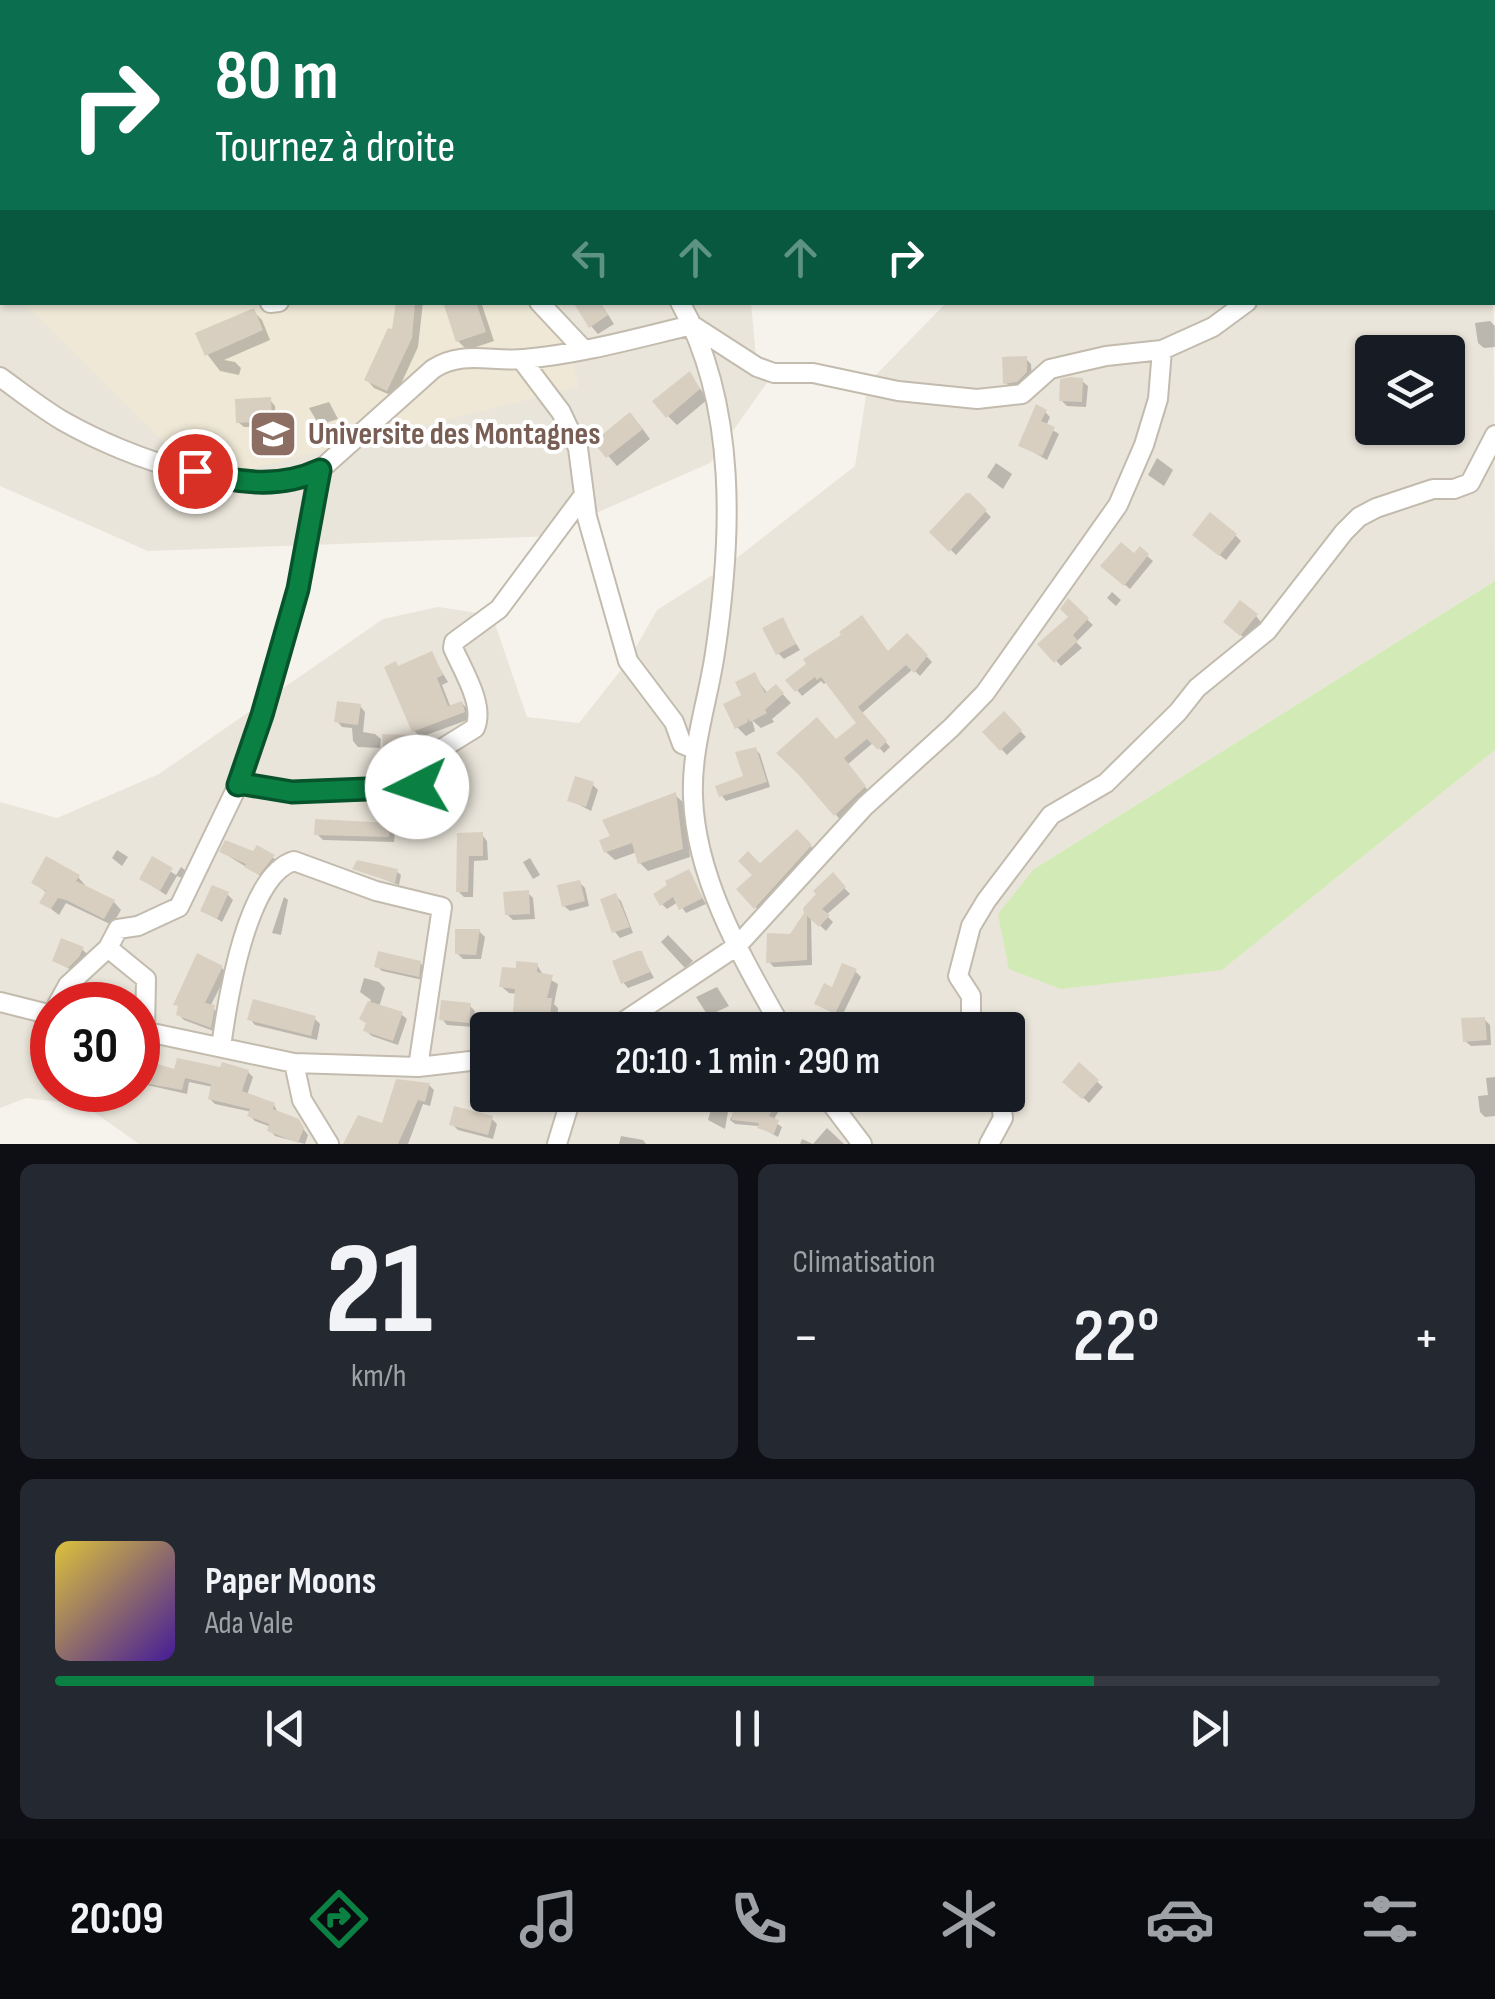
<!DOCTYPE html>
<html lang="fr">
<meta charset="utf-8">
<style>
:root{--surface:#171b24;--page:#242831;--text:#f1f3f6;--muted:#9ea1a6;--line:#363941;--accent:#0b8043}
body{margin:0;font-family:"Sofia Sans Condensed",sans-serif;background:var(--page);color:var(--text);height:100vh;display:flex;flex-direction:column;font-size:38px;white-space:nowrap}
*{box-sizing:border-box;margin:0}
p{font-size:32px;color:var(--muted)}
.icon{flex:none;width:55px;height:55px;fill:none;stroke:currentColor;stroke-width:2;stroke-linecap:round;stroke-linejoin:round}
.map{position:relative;height:1144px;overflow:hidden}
.side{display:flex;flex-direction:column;gap:20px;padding:20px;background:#0d0f14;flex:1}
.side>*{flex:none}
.guide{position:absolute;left:0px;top:0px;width:1495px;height:305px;box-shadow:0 2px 8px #0004;background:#0b6e4f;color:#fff;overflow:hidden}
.fabs{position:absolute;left:1355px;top:335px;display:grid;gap:20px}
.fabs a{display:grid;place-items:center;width:110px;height:110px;border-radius:10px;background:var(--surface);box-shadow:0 2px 8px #0004;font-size:50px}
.speed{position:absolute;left:30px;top:982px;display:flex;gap:20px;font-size:50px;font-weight:700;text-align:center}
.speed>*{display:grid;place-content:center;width:130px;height:130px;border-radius:50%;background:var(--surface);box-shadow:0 2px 8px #0004;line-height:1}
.speed .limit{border:15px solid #d22;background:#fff;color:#111}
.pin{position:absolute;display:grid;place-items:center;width:85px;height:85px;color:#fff;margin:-42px;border:5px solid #fff;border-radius:50%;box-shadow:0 2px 10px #0007}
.me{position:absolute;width:110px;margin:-55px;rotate:266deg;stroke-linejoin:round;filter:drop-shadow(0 0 8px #0008)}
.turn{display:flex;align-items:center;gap:35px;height:210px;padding:0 50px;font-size:45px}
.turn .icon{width:130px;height:130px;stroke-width:2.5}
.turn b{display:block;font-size:70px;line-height:85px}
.lanes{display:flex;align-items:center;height:95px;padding:0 50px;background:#0003;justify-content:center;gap:50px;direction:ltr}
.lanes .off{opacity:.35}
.big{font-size:75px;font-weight:600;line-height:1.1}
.side .tile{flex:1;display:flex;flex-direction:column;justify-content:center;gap:15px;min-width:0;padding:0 35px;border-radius:15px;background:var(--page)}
.side .dial{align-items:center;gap:0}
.dial b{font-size:130px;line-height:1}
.song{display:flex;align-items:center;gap:30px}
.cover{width:120px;height:120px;border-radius:15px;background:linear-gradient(135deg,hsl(50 70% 55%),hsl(260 70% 35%))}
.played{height:10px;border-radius:5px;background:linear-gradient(90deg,var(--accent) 75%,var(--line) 75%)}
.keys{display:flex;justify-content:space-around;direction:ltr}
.heat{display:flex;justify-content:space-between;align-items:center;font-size:55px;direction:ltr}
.side .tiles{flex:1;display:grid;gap:20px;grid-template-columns:1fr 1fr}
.tile:last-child{grid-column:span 2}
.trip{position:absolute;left:470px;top:1012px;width:555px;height:100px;border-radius:10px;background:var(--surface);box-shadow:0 2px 8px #0004;font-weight:600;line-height:100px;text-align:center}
.dock{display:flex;height:160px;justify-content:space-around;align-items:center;background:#090b0e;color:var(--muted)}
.dock .icon{width:70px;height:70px}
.dock .on{color:var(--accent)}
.dock b{font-size:45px;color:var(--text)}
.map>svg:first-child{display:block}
.residential{fill:#eae5da;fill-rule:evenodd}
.education{fill:#efe8d6}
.green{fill:#d2eab5}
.shadow{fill:#0003}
.building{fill:#d8cfc1}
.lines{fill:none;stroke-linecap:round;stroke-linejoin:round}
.minor-casing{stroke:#c2bbae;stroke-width:22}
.minor{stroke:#fff;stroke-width:18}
.route-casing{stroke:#07532c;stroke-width:25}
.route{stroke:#0b8043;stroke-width:18}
.labels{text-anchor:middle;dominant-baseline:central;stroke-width:8;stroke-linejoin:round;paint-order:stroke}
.education-label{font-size:32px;font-weight:bold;fill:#785e54;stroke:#fff;text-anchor:start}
</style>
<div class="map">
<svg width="1495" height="1144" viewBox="0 0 1495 1144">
<rect width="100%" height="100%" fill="#f6f3ec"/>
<path class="residential" d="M0 0H644L645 2H2V302L751 303 757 367 774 373 710 463 587 517 556 536 148 551 0 486Z
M922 0H1495V89L1492 2Z
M1493 220 1495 581 1034 869 1222 970 1495 750V1144H139L84 1105 26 1098 0 1108V802L57 818 159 774 383 619 438 607 492 615 527 717 579 723 628 661 657 610 725 567 855 466 868 383 946 303 1492 302ZM1372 352H1448V428H1372ZM52 1005H138V1090H52ZM488 1030H1008V1095H488Z"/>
<path class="education" d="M0 0H503L504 2H2V281Z
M24 303H562L578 387 203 481Z"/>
<path class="green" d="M1495 581V750L1222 970 1061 989 1009 969 998 914 1034 869Z"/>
<path class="shadow" d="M398 302H423L418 347 395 397 374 388 367 380 394 333Z
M445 302H481L494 341 467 350 458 341Z
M600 302 614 324 598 334 591 326Z
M253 311 262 320 270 340 224 360 235 362 241 368 239 375 220 371 207 354Z
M1490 321 1495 326V347L1484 348 1478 343 1475 323Z
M1419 344H1440L1445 352H1418Z
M1026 359 1031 364 1032 378 1023 387 1011 388 1005 382Z
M689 374 708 399 677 425 668 416Z
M1082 381 1088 386 1086 407 1067 406 1061 400Z
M270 400 275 406 276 426 244 427 238 422Z
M329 402 338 419 319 425 309 408Z
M1045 412 1050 417 1046 426 1059 434 1047 460 1021 445Z
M639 424 650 439 617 466 596 442Z
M1157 458 1173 470 1164 486 1148 475Z
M996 463 1012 474 1003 489 987 477Z
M969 495 991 517 956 555 933 532Z
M1235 535 1241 541 1226 560 1201 540Z
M1140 550 1153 561 1130 589 1109 571Z
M1112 592 1121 600 1116 606 1107 598Z
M1069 602 1093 625 1076 642 1082 648 1061 666 1041 644 1071 617Z
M1256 616 1261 622 1247 640 1231 627Z
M782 621 800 650 784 659 778 653Z
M907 636 932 662 920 676 913 669 861 714 890 747 884 753 874 742 847 765 870 793 841 820 836 815V742L859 723 827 682 824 684 821 681 802 696 789 680 889 654Z
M431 654 448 682 442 685 451 708 462 703 468 710 470 719 421 737 414 731 399 668Z
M754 675 768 694 776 687 791 703 772 719 774 722 761 728 752 720 755 731 746 736 737 727 744 696Z
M360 706 365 712 363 732 375 734 381 739 380 748 358 747 353 741 352 728 342 727 337 721Z
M1004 714 1026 737 1007 755 985 732Z
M413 738 418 743 416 772 393 770 388 765Z
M755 749 760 754 770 787 726 801 722 796 746 777Z
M593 785 598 790 591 811 570 800Z
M675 795 684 803 690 857 648 871 640 863 637 852 615 860 606 852Z
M389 825 395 831 394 842 323 840 317 834Z
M797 832 818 854 762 914 739 889Z
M482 835 487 841 488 860 474 861 473 897H464L458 891 459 836Z
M258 848 278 861 264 878 222 852 254 855Z
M117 850 128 857 122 866 112 858Z
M530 858 540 875 533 879 523 862Z
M153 860 176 875 181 867 185 870 182 878 177 876 166 895 142 879Z
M355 868 396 871 401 875 399 885Z
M688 872 706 904 686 913 678 902 667 909 662 904Z
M833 876 850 894 826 915 833 922 826 931 811 917 812 965 774 967 769 962 791 936Z
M78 877 85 885 84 888 114 902 121 910 112 925 66 903 59 915 42 902 47 893 34 883Z
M579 882 585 888 589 906 570 911 564 906Z
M528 893 533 898 535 919 513 920 507 914Z
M227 894 233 900 222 922 203 910Z
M616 896 621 901 633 933 620 938 615 932Z
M284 897 288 900 281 935 272 933Z
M479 931 485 937 481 959H463L457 953Z
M668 935 693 961 685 968 661 942Z
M82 949 88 955 75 972 55 961Z
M641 954 654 978 628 988 623 982Z
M420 963 425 968 423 980 382 971 377 966Z
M537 965 544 976 558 984 554 1004 558 1008 556 1030 521 1029 514 1022 517 994 509 993 502 987 518 971Z
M222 968 227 973 210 1007 219 1013 216 1032 184 1020 178 1014Z
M855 971 861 977 841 1018 817 1003Z
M364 978 379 982 385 988 379 1007 401 1014 407 1019 398 1045 372 1036 366 1031 368 1025 362 1018 371 1000 360 992Z
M717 987 729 1006 708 1016 696 997Z
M470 1006 475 1011 474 1027 447 1025 442 1019Z
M314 1018 320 1024 317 1040 255 1025 250 1019Z
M1484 1019 1490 1025 1491 1045 1471 1046 1465 1041Z
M748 1025 753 1030H730Z
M1079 1066 1103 1087 1089 1103 1065 1081Z
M138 1069 248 1072 253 1077 247 1095 274 1105 278 1113 297 1121 308 1135 305 1144 275 1136 270 1130 271 1127 255 1121 250 1116 252 1112 215 1104 210 1099 213 1087 189 1082 187 1094 138 1083Z
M1495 1077V1116L1485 1117 1480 1112 1478 1096 1488 1095 1486 1078Z
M429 1085 434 1090 430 1106 423 1104 408 1144H347L384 1126Z
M715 1095H731L725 1129 708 1120Z
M752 1095H788L773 1121 782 1127 778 1137 758 1126 735 1124 730 1120 736 1108 745 1109Z
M491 1118 497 1124 493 1139 458 1130 452 1124Z
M827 1128 844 1144H800L802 1139 813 1144Z
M621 1136 643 1140 646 1144H619Z"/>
<path class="building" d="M396 302H415L412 338 387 391 364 380 388 328 392 329Z
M443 302H476L486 332 456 342Z
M573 302H600L608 315 589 328Z
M254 308 263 330 205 356 195 333Z
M1027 356V372L1017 382 1003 384 1002 357Z
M690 371 700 389 666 418 652 401Z
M1070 377 1083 378 1082 402 1059 401 1060 379Z
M271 397 272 421 236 423 235 399Z
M1036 404 1047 410 1041 421 1055 427 1042 456 1018 446Z
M630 412 643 429 606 458 593 442Z
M966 493H970L987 510 949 552 929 532Z
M1210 512 1237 534 1219 556 1192 535Z
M1121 542 1134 553 1140 546 1149 554 1124 586 1100 566Z
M1068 598 1089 618 1073 635 1078 641 1054 663 1037 644 1068 617 1060 609Z
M1240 600 1258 614 1240 636 1223 622Z
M862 615 888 651 907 633 928 655 914 673 906 665 858 707 887 741 878 750 867 739 844 758 866 786 834 816 798 774 776 753 817 717 836 739 856 723 821 677 817 680 815 677 795 692 785 680 806 664 803 659 841 635 839 632Z
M783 617 796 644 776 655 762 628Z
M432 651 443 675 437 678 448 706 462 701 465 712 412 732 384 667 396 661 398 666Z
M755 672 765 693 776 684 784 693 765 710 767 713 750 722 747 718 748 722 735 729 723 704 741 695 735 682Z
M337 701 361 704 358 725 334 722Z
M1004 711 1022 730 1000 751 982 732Z
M382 734 414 735 411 767 385 766Z
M756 747 767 782 719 797 715 786 743 776 735 752Z
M575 776 594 782 586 807 567 801Z
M676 792 683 849 638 864 632 843 604 853 599 840 610 836 602 820Z
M315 819 391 823 389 837 314 835Z
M797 829 812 845 754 909 736 889 752 875 738 861 748 851 760 863Z
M483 832V856H469L468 892H456L457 833Z
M225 840 253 851 257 845 275 855 259 875 244 867 246 864 219 852Z
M46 856 80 875 76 881 115 900 104 919 66 900 58 898 51 909 39 903 46 891 31 883Z
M152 856 173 868 160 891 139 879Z
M357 860 398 869 395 883 352 869Z
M689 869 703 898 679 910 673 897 660 906 653 894 667 885 665 881Z
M833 872 846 887 822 909 830 915 819 927 807 916V960L766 963 767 933 790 934 804 913 803 908 816 894 813 891Z
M580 880 585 901 562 907 557 885Z
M212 885 229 892 217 919 200 911Z
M529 890 530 914 505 915 503 892Z
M616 893 630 927 612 933 600 899Z
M455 929H480L476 955 455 954Z
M61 938 84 947 79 957 68 968 52 961Z
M378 951 421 961 419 977 374 967Z
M637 951H642L650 972 621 984 612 961Z
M197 953 223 966 205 1003 215 1005 211 1028 176 1015 178 1006 173 1005Z
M516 961 538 963 537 972 553 975 547 998H552L549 1026 512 1023 515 989 499 987 502 967 516 968Z
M842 963 857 969 835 1014 814 1004 824 983 832 987Z
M253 999 316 1016 311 1036 247 1020Z
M441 1000 471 1003 469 1023 439 1020Z
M368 1001 403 1012 393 1041 363 1031 366 1023 359 1019Z
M1485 1017 1487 1040 1463 1042 1461 1018Z
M138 1058 174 1069 177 1058 220 1067 222 1062 249 1070 242 1091 275 1103 273 1109 299 1119 304 1128 298 1143 267 1131 269 1124 247 1116 250 1109 208 1099 211 1084 185 1078 182 1090 138 1082Z
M1079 1062 1099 1080 1082 1099 1062 1082Z
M396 1079 430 1083 425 1102 418 1100 398 1144H343L358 1115 382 1123Z
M733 1105 773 1108 769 1116 779 1120 774 1134 757 1128 759 1123 732 1120Z
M454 1106 493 1116 488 1135 449 1125Z"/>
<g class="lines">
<g class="minor-casing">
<path id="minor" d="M528 0 529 2
M126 2V0
M305 2V0
M464 2 465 0
M1492 87 1495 85
M1492 173 1495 184
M539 302 584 350
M680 302C738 406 732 539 715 653 708 701 691 748 693 797 696 881 743 959 783 1030
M270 303 279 302
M521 359 561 412 578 448 587 517 628 661 674 722 682 744 696 750
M0 377C21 392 41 408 63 421 128 458 248 503 320 470L433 369C462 350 491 362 524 359 581 354 637 338 692 325L757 367 774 373H813L898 391 977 399 1022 394 1050 369 1106 356 1162 350 1213 327 1247 302
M238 785 244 783 292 792 421 785 425 759 475 728C485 705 463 671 453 648L454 642 499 609 583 496
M108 948 146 979 145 1031
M0 1002 52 1015
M57 1005 68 985 108 948 118 929 138 926 179 907 238 785 263 715 299 589 320 470
M138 1030 294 1063 418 1067 488 1059
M611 1030 737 946 865 806 951 728 985 693 1118 505 1144 445 1158 399 1162 350
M971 1030V996L958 976 971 926 986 901 1051 815 1106 783 1178 712 1197 688 1267 631 1344 532 1359 517 1376 508 1433 489H1454L1470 483 1495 435
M221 1047C227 1003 246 875 294 861L376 891 442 907 418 1067
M294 1063 302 1100 329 1144
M825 1095 862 1144
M557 1144 572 1095
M989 1144 1003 1118 1000 1095"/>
</g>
<use href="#minor" class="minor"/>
</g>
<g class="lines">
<g class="route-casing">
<path id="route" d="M195 471C237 483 279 489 320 470L298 589 262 715 238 785 244 784 292 792 417 787"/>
</g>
<use href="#route" class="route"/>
</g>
<defs>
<g id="university-square" transform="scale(2.5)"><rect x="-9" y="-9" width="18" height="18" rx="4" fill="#8d6e63" stroke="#fff"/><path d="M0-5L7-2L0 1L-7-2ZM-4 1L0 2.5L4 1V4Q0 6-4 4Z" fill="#fff"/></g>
</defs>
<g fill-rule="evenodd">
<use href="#university-square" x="273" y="434"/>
</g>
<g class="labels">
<g class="education-label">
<text x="308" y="434">Universite des Montagnes</text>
</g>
</g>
</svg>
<div class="fabs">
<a><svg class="icon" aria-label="layers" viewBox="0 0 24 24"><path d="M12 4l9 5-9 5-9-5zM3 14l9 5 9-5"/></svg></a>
</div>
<div class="speed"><div class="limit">30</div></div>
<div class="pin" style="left:195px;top:471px;background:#d93025"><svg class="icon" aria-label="arrive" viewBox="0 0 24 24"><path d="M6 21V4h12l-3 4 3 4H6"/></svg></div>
<svg class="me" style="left:417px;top:787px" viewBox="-20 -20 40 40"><circle r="19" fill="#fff"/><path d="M0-13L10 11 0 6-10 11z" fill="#0b8043"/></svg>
<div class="trip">20:10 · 1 min · 290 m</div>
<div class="guide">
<div class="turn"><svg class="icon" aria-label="right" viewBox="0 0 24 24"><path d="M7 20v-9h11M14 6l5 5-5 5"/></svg><div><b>80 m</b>Tournez à droite</div></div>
<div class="lanes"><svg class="icon off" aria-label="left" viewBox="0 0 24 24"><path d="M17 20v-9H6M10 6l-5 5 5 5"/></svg><svg class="icon off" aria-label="ahead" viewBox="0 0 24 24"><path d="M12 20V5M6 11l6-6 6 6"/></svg><svg class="icon off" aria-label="ahead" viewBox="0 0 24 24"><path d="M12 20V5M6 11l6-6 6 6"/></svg><svg class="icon" aria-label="right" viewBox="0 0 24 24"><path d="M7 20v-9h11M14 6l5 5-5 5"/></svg></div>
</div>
</div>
<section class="side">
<div class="tiles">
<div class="tile dial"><b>21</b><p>km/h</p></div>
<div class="tile"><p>Climatisation</p>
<div class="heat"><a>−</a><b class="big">22°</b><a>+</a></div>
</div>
<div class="tile">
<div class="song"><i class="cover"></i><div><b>Paper Moons</b><p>Ada Vale</p></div></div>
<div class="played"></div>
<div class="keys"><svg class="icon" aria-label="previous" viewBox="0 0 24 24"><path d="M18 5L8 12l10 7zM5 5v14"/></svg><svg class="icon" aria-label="pause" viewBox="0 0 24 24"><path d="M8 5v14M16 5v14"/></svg><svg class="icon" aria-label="next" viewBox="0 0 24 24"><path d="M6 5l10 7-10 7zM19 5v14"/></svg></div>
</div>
</div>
</section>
<nav class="dock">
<b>20:09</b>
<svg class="icon on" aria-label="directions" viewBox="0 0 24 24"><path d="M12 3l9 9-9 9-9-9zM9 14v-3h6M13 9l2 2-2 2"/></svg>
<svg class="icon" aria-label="music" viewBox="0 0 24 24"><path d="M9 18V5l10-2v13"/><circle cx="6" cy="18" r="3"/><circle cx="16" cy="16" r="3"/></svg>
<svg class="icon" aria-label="phone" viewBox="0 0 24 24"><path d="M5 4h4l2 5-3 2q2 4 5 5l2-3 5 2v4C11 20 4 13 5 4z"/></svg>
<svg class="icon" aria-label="climate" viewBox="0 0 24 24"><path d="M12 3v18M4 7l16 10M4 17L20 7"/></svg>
<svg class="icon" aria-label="car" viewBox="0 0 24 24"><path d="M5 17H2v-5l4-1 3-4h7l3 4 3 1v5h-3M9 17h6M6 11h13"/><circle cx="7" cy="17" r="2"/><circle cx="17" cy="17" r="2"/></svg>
<svg class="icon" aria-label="filters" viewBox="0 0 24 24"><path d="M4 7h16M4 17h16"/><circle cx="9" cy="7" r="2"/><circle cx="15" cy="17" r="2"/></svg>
</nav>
